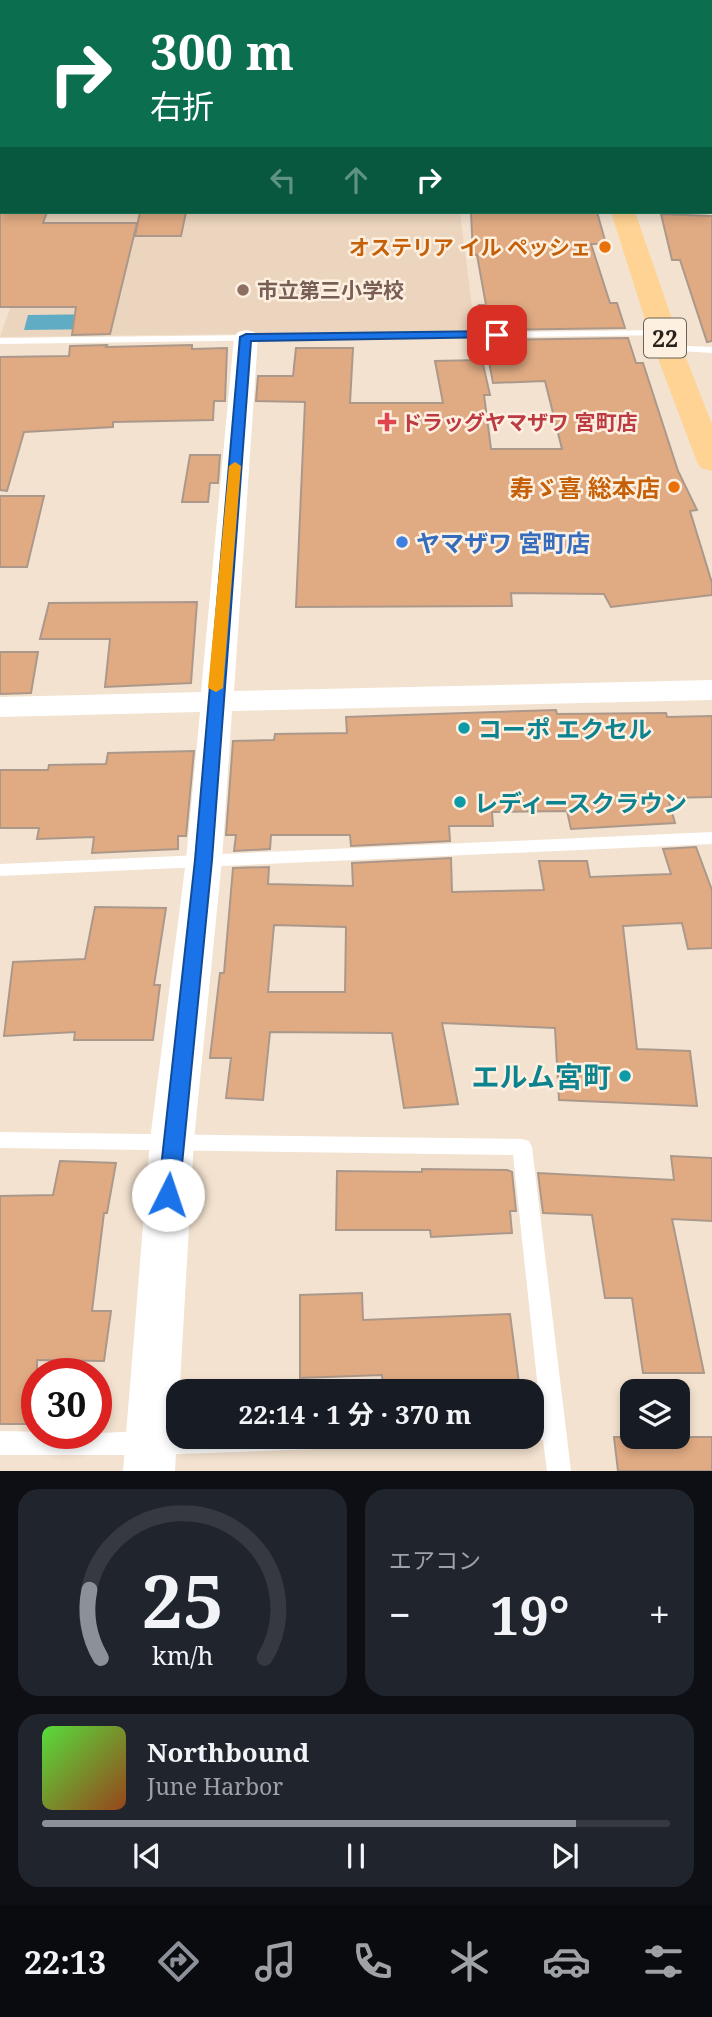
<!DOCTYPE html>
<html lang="ja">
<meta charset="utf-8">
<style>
:root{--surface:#171b24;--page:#20242c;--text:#f1f3f6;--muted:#9ea1a6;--line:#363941;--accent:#8c9099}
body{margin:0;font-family:"Noto Serif","Noto Sans JP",serif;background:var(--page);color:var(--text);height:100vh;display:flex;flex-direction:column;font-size:26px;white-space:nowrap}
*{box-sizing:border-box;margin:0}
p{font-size:23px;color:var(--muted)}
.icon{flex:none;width:38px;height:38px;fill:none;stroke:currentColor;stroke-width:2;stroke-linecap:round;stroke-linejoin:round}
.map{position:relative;height:1471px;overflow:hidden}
.sheet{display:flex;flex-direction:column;gap:18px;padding:18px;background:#0d0f14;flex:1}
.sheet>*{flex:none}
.guide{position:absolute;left:0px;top:0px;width:712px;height:214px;box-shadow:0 4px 10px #0003;background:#0b6e4f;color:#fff;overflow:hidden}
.tools{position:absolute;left:620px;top:1379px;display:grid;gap:14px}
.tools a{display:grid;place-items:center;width:70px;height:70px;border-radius:14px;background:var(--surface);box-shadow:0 4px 10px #0003;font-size:35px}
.speed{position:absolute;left:21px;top:1358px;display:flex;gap:14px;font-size:35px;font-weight:700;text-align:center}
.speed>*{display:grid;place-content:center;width:91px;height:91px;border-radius:50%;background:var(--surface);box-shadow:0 4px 10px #0003;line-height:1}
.speed .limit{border:10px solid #d22;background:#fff;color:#111}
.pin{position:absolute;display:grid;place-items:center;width:60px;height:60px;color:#fff;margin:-30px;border-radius:14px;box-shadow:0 4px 10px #0006}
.me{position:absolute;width:77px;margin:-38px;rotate:4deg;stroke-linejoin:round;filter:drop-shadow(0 0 5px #0008)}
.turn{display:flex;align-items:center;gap:24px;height:147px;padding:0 35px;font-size:32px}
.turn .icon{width:91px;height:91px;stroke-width:2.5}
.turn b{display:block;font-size:49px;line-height:60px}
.lanes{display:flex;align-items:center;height:66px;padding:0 35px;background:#0003;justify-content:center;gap:35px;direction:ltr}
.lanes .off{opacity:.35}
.big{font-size:52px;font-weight:700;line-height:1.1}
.sheet .card{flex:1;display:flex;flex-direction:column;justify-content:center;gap:10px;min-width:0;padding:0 24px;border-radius:21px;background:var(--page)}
.sheet .dial{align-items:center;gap:0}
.dial svg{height:182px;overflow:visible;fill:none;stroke:var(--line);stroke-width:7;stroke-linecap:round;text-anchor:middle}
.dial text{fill:var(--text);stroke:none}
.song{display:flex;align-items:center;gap:21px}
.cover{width:84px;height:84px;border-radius:10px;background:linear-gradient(135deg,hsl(110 70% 55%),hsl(20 70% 35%))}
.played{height:7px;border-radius:4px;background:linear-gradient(90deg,var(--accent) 85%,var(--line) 85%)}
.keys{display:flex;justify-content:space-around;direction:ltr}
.heat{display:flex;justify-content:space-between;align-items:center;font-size:38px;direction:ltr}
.sheet .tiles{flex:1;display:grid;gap:18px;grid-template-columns:1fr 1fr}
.card:last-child{grid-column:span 2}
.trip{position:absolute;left:166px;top:1379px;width:378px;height:70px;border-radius:21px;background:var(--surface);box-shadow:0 4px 10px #0003;font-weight:700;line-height:70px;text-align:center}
.tab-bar{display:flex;height:112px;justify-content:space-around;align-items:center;background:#090b0e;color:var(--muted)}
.tab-bar .icon{width:49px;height:49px}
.tab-bar .current{color:var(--accent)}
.tab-bar b{font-size:32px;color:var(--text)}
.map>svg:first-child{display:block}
.built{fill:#ecd5be}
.water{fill:#60acc4}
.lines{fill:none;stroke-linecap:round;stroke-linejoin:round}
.stream{stroke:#60acc4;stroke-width:5}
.building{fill:#e0ab83;stroke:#ac988a;stroke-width:2;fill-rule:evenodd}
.service{fill:#fff;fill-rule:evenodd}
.minor{fill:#fff;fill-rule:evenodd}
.tertiary{fill:#fff;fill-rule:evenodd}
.primary{fill:#ffd393;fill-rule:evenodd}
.route{fill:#1a73e8;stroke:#114b97;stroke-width:2}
.slow{fill:#f59e0b}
.food-dot{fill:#e8710a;stroke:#fdf0e1;stroke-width:2.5}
.education-dot{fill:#8d6e63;stroke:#fdf0e1;stroke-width:2.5}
.health-dot{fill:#e0444e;stroke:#fdf0e1;stroke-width:2.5}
.shop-dot{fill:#3f7fe0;stroke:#fdf0e1;stroke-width:2.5}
.culture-dot{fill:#0f9aa8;stroke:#fdf0e1;stroke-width:2.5}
.labels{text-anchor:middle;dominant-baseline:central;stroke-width:5;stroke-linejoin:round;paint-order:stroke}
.far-food-label{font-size:21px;font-weight:bold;fill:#c56008;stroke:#fdf0e1;text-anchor:end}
.far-education-label{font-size:21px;font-weight:bold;fill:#785e54;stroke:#fdf0e1;text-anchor:start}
.far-health-label{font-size:21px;font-weight:bold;fill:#be3a42;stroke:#fdf0e1;text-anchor:start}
.shield{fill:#fdf0e1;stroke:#696057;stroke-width:2}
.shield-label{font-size:23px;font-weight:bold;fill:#29231c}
.food-label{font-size:24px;font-weight:bold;fill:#c56008;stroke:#fdf0e1;text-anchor:end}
.shop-label{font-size:24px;font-weight:bold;fill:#366cbe;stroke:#fdf0e1;text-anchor:start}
.culture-label{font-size:24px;font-weight:bold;fill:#0d838f;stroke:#fdf0e1;text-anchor:start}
.near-culture-label{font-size:28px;font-weight:bold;fill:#0d838f;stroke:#fdf0e1;text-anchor:end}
</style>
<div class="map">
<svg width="712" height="1471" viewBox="0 0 712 1471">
<rect width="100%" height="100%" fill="#f3e2cf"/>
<path class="built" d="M0 167 2 212H460L475 331 0 337 30 249 0 248Z"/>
<path class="water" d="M106 314 103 329 24 330 28 315Z"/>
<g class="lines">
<path class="stream" d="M94 0 110 2"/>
</g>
<path class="building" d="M0 212H47L43 223H137L110 334 72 335 76 307H0Z
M140 212H186L181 236H135Z
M471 212H597L606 244H591L610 303H617L625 328 483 330 479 305H486L477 255H473Z
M661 214 712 216V341L707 342 680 260H672Z
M628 338 636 363H643L678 471 697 510 690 511 712 583V595L611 607 604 594 511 593 512 606 296 607 305 402 256 401 258 376H293L296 348H353L350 403H443L435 361 482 360 490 395H484L491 449H562L545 381 493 383 485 340Z
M107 345 106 347 192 345V349L227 348 225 401H214L213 420 113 422V427L24 432 7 491 0 490V357L69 356 70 346Z
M190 455H220L218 483H210L208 502H182Z
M0 496H44L27 567H0Z
M197 602 191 683 105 687 110 639H40L49 603Z
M0 652H38L31 693 0 694Z
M556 710 557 714 666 713 667 717 712 716V797L668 798 675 823 571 829 567 811 492 812 493 826H449L450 841 351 846 350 835H271L270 849 234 851 236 835H226L233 741 274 740 275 734 347 733 346 717Z
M194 751 186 836H178V849L92 853 94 837 37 839 39 828H0V770H48L49 765 106 764 108 753Z
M696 847 712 890V948L688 949 682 923 623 926 637 1049 690 1051 697 1106 559 1100 555 1028 442 1023 458 1104 404 1108 392 1033 270 1032 263 1100 226 1098 231 1058H210L220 973H224L233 868 269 867 268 884 353 886 352 863 451 858 452 892 544 890 539 861H587L590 877 671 874 663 849ZM274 925 346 927 345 992H268Z
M95 907 166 908 154 985H160L153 1040H74L75 1032 4 1036 13 962 85 959Z
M671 1156 712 1158V1221L672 1219 704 1373H643L632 1298H605L592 1215 543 1213 538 1173 674 1180Z
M60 1161 116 1163 107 1213H104L92 1311H111L104 1361 37 1360V1424H0V1196L53 1195Z
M422 1169 507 1170 512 1172 516 1211H510L512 1233 431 1237 430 1230H336L337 1171 422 1172Z
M362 1293 363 1320 510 1314 520 1391H383L382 1375 300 1378V1295Z
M614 1437H712V1471H618Z"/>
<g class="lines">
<path class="service" d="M440 0H448L440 2Z
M667 0 690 2H670Z
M710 2H712V6H710Z
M0 28H2V32H0Z
M710 69H712V73H710Z
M710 108H712V114H710Z
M0 140H2V146H0Z
M710 208 712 214 707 213 710 212Z
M664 330 669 333 668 335 0 344V338Z
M668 345 712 347V353L664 350V346Z
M712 832V844L0 876V864Z
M0 1132 522 1139 529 1141 532 1147 571 1471H547L543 1440H532L523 1437H532V1418L541 1417 513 1155 0 1148Z
M178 1430V1437H329L325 1445 317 1449 152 1455H0V1431L96 1433Z"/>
<path class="minor" d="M246 330 254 332 258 337 234 691 712 680V700L232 711 222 860 194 1140 175 1471H123L150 1140 186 860 200 712 0 717V697L201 692 234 337 238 332Z"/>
<path class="tertiary" d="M526 0H544L545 2H527Z"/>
<path class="primary" d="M0 77H2V89H0Z
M611 212H635L682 348 712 424V471L701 468 697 462 654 348Z"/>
</g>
<path class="route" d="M497 331 501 332V337L251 341 212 860 179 1195 176 1202 168 1204 161 1202 158 1195 195 860 240 337 246 334Z"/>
<path class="slow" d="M235 462 241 466 223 688 216 692 208 688 229 466Z"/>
<g class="food-dot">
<circle cx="605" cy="247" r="7"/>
<circle cx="674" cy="487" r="7"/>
</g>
<circle class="education-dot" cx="243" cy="290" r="7"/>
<path class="health-dot" d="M383.5 411.5h7v7h7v7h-7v7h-7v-7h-7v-7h7z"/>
<circle class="shop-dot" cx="402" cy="542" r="7"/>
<g class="culture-dot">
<circle cx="464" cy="728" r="7"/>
<circle cx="460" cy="802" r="7"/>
<circle cx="625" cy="1076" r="7"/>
</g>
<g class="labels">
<g class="far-food-label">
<text x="591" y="247">オステリア イル ペッシェ</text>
</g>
<g class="far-education-label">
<text x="257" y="290">市立第三小学校</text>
</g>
<g class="far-health-label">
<text x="401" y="422">ドラッグヤマザワ 宮町店</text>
</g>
<rect class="shield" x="644" y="318.5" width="42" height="39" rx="5"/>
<g class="shield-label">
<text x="665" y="338">22</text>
</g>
<g class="food-label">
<text x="660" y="487">寿ゞ喜 総本店</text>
</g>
<g class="shop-label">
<text x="416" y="542">ヤマザワ 宮町店</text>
</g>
<g class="culture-label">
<text x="478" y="728">コーポ エクセル</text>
<text x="474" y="802">レディースクラウン</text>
</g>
<g class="near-culture-label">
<text x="611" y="1076">エルム宮町</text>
</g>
</g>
</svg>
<div class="tools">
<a><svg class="icon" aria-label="layers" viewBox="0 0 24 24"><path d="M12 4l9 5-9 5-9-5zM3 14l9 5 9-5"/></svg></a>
</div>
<div class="speed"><div class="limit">30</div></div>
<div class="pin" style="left:497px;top:335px;background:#d93025"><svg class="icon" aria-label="arrive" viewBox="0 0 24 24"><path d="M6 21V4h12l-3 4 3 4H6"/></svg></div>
<svg class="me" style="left:168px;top:1195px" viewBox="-20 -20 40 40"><circle r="19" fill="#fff"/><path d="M0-13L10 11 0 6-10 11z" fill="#1a73e8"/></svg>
<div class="trip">22:14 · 1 分 · 370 m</div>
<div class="guide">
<div class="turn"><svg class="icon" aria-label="right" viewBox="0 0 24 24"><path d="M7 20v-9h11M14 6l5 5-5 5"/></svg><div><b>300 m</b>右折</div></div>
<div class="lanes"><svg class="icon off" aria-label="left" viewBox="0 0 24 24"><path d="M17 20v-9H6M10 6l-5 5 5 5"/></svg><svg class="icon off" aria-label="ahead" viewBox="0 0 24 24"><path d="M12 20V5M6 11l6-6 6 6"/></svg><svg class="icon" aria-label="right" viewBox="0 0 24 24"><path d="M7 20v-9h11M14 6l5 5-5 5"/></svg></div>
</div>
</div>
<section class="sheet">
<div class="tiles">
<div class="card dial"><svg viewBox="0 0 100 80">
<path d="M14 69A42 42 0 1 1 86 69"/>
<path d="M14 69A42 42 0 0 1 9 39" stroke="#8c9099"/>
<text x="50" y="56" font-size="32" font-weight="700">25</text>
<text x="50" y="72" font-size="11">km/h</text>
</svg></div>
<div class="card"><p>エアコン</p>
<div class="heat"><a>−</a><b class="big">19°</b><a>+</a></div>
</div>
<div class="card">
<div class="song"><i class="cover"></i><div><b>Northbound</b><p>June Harbor</p></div></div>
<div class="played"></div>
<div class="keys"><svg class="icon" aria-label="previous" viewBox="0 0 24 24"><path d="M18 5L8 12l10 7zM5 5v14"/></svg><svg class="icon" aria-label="pause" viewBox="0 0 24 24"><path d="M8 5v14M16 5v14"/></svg><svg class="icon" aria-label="next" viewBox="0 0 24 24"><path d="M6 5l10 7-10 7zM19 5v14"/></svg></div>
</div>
</div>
</section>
<nav class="tab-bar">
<b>22:13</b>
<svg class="icon current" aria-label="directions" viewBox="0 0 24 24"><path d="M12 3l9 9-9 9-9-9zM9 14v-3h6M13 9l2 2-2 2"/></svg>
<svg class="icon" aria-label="music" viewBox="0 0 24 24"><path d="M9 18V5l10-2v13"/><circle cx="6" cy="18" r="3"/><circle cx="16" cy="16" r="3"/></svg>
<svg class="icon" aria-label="phone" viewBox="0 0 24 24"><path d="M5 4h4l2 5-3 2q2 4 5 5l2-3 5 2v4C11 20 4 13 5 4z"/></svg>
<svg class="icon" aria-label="climate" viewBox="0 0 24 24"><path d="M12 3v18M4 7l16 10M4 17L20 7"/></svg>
<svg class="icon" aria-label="car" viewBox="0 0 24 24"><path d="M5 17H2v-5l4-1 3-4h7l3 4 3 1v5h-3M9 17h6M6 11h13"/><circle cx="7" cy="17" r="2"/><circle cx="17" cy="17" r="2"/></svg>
<svg class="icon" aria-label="filters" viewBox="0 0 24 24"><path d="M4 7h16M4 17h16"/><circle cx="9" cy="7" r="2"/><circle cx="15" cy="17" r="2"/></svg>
</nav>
